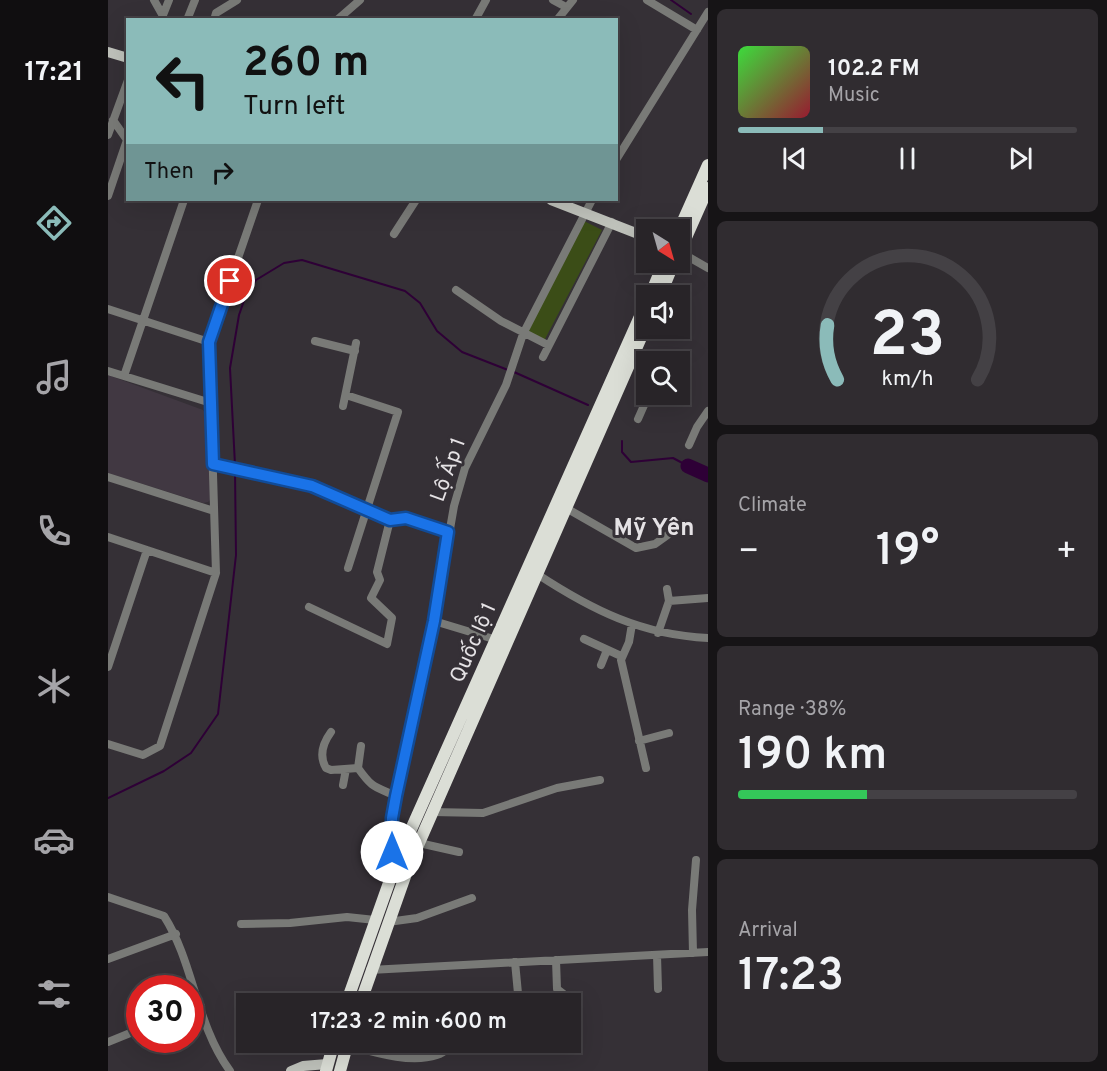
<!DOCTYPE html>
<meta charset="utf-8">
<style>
:root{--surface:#282428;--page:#302c30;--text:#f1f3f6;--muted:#a5a4a8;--line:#444145;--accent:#8bbbb9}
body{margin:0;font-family:Overpass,sans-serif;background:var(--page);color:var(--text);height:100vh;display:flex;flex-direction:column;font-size:22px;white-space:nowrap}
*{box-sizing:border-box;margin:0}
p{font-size:20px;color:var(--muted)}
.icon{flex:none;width:33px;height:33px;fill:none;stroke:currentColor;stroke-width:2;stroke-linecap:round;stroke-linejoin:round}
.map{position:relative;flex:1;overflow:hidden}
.sheet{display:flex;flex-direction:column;gap:9px;padding:9px;background:#161416;width:399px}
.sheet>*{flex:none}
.banner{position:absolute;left:18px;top:18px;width:492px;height:183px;border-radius:0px;box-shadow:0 6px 24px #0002,0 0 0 2px var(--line);background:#8bbbb9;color:#111;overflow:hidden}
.needle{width:39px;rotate:143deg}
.controls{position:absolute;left:528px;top:219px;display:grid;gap:12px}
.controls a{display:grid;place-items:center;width:54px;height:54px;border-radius:0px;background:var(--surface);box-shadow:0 6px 24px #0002,0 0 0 2px var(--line);font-size:30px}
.speed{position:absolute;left:18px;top:975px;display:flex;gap:12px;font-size:30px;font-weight:700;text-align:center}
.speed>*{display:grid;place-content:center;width:78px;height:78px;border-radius:50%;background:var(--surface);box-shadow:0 6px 24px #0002,0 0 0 2px var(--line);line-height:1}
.speed .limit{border:9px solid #d22;background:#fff;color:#111}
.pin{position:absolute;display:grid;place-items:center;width:51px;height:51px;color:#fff;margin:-26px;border:3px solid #fff;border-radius:50%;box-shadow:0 2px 6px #0007}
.me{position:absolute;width:66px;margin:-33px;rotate:0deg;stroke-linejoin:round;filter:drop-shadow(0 0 4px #0008)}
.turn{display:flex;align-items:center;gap:21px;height:126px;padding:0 18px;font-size:27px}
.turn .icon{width:78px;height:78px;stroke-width:2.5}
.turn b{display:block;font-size:42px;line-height:51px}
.then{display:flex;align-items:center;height:57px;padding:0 18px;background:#0003;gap:12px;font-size:22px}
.big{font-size:45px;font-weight:600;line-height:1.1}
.sheet .widget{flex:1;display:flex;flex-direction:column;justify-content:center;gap:9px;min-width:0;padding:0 21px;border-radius:9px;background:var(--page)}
.sheet .dial{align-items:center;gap:0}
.dial svg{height:156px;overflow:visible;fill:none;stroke:var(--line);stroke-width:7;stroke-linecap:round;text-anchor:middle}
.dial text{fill:var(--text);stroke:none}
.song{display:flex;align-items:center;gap:18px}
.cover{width:72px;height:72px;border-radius:9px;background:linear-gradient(135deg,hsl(120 70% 55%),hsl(350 70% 35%))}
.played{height:6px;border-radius:3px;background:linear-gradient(90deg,var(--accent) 25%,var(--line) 25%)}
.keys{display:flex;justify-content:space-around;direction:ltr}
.heat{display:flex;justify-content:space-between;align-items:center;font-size:33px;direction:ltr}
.charge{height:9px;border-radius:4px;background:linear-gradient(90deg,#34c759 38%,var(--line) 0)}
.trip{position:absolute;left:128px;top:993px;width:345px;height:60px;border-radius:0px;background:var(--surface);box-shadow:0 6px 24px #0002,0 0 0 2px var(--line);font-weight:600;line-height:60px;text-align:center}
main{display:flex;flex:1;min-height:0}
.tab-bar{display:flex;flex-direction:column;width:108px;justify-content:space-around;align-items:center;background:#100e10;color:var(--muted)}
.tab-bar .icon{width:42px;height:42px}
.tab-bar .on{color:var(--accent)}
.tab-bar b{font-size:27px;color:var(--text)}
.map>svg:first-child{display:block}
.built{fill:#413842}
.green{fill:#3b4d17}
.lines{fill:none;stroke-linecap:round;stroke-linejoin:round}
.stream{stroke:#2e0036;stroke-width:2}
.river{stroke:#2e0036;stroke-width:15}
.minor{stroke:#797a77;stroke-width:8}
.major{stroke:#bfc2bb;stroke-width:10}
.highway{stroke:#dbded6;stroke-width:12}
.route-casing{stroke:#114b97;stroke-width:15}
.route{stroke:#1a73e8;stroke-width:10}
.labels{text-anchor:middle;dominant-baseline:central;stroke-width:6;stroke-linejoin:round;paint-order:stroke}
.street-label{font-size:21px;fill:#e5e2e5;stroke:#353036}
.quarter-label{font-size:24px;font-weight:bold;fill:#e5e2e5;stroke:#353036}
</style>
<main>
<nav class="tab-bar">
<b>17:21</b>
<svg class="icon on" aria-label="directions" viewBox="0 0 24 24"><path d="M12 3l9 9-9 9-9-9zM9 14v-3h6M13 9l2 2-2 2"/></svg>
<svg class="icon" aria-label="music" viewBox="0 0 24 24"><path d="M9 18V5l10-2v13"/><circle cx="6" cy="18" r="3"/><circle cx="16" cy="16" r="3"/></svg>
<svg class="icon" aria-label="phone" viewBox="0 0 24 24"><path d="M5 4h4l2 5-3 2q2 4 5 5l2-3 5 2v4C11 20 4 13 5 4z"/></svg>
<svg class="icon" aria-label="climate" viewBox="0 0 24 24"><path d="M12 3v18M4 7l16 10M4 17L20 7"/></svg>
<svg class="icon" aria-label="car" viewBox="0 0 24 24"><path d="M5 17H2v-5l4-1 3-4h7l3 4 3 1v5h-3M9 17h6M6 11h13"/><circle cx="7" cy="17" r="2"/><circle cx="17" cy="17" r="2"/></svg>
<svg class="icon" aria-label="filters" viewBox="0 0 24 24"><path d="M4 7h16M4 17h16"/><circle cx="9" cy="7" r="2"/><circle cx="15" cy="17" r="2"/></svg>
</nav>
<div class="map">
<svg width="600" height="1071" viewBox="0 0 600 1071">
<rect width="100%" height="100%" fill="#353036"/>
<path class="built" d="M0 375 95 410 99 416 103 499 100 502 95 503 0 473Z"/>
<path class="green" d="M476 221 494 230 436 341 419 334Z"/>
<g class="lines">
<path class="stream" d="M563 0 583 14
M406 372 480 405
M514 441V452L523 462 565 458 580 466
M127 465 122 368 131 315 138 295 148 280 176 263 194 260 297 291 312 303 329 331 354 352 400 370
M0 798 56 771 83 753 110 714 128 555 127 471"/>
<path class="river" d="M580 466 600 475"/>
<path class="minor" d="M46 0 55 16
M445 0 458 7
M539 0 589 30
M53 20 61 0
M79 20 87 0
M106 20 108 13 129 0
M229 20 252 0
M367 20 378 0
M449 20 465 0
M0 135 20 80
M508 160 600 12
M0 196 19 140 5 120
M286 234 308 200
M572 252 600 268
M348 290 393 321 440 345
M0 309 101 342
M207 341 247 351
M435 357 504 222
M523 360 538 371
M0 371 103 403
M16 376 76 200
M238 395 290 412 240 568
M235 406 248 343
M530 419 541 394
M581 445 589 427 600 411
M105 464 204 486 282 520 298 518 340 532
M0 477 106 511
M458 508 528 548 547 544 561 534
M0 537 108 573
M429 574C484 610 534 635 600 638
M561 601 600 598
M201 607 279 644 284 618 263 598 272 580 269 572 282 520
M326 621 389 640
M524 624 521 642 513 660 538 768
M550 633 561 601 559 589
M476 639 513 656
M493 665 499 650
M0 667 39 550
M223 732C215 743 211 756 218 768L223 770 250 768
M531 741 561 733
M0 744 35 755 52 746 108 573 101 342 150 200
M253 746 250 768C265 789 266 786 288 796
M235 785 238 769
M324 812 375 813 449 788 492 780
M311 843 351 852
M288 863 284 852V818L326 621 346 506 357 468 398 385 415 334 484 200
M0 897 56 916C86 963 88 1025 122 1071
M280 922 309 918 364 898
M133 924 182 923 239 917 267 920
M585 953 584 910 588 860
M549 955 550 989
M0 959 68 934
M448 960 449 989 462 999
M407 962 411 1004
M262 970 600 952
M82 1010 93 1006
M0 1042 32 1029
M239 1045C265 1052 302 1064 329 1055 336 1053 343 1046 349 1042"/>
<path class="major" d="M0 52 20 58
M443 200 538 237
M183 1071 195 1066 219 1064"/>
<path class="highway" d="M571 230 600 165
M572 251 600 188
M542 296 556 262
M552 296 566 262
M238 1004 288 863 538 303
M252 1004 300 868 538 326
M218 1071 226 1042
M232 1071 240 1042"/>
</g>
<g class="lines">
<g class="route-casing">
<path id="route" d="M122 281 101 342 105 464 204 486 282 520 298 518 340 532 326 621 288 796 284 818V852"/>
</g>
<use href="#route" class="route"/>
</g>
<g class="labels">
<g class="street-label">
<text transform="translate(341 470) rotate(-70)">Lộ Ấp 1</text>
<text transform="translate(366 643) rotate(-66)">Quốc lộ 1</text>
</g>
<g class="quarter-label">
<text x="546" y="529">Mỹ Yên</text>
</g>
</g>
</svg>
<div class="controls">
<a><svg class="needle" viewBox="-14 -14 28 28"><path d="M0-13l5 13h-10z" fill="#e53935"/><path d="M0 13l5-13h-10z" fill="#a5a4a8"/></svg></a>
<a><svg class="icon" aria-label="sound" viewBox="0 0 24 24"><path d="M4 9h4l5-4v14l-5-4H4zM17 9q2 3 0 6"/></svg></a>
<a><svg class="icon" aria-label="search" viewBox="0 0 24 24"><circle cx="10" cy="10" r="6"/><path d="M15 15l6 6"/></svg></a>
</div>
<div class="speed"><div class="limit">30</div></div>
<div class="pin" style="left:122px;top:281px;background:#d93025"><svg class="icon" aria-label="arrive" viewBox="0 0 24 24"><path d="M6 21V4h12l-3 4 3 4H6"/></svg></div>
<svg class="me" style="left:284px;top:852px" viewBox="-20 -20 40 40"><circle r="19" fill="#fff"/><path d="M0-13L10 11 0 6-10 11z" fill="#1a73e8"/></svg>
<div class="trip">17:23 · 2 min · 600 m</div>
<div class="banner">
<div class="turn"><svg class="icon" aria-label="left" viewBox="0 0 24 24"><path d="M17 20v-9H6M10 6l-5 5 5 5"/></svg><div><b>260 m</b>Turn left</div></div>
<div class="then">Then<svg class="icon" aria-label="right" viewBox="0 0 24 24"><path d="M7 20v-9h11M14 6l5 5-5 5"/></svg></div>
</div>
</div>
<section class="sheet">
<div class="widget">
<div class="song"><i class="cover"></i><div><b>102.2 FM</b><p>Music</p></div></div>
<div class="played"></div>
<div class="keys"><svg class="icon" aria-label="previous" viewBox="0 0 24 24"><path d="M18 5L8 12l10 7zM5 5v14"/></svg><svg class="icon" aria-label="pause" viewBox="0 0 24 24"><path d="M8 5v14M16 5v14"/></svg><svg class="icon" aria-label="next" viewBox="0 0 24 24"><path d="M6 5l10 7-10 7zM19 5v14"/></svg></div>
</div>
<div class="widget dial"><svg viewBox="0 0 100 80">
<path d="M14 69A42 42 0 1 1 86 69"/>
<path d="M14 69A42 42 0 0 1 9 41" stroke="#8bbbb9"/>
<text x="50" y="56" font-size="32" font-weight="700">23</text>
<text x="50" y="72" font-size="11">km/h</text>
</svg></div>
<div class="widget"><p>Climate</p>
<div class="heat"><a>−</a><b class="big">19°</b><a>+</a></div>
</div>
<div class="widget"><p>Range · 38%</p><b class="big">190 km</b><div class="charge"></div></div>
<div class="widget"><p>Arrival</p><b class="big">17:23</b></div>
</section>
</main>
